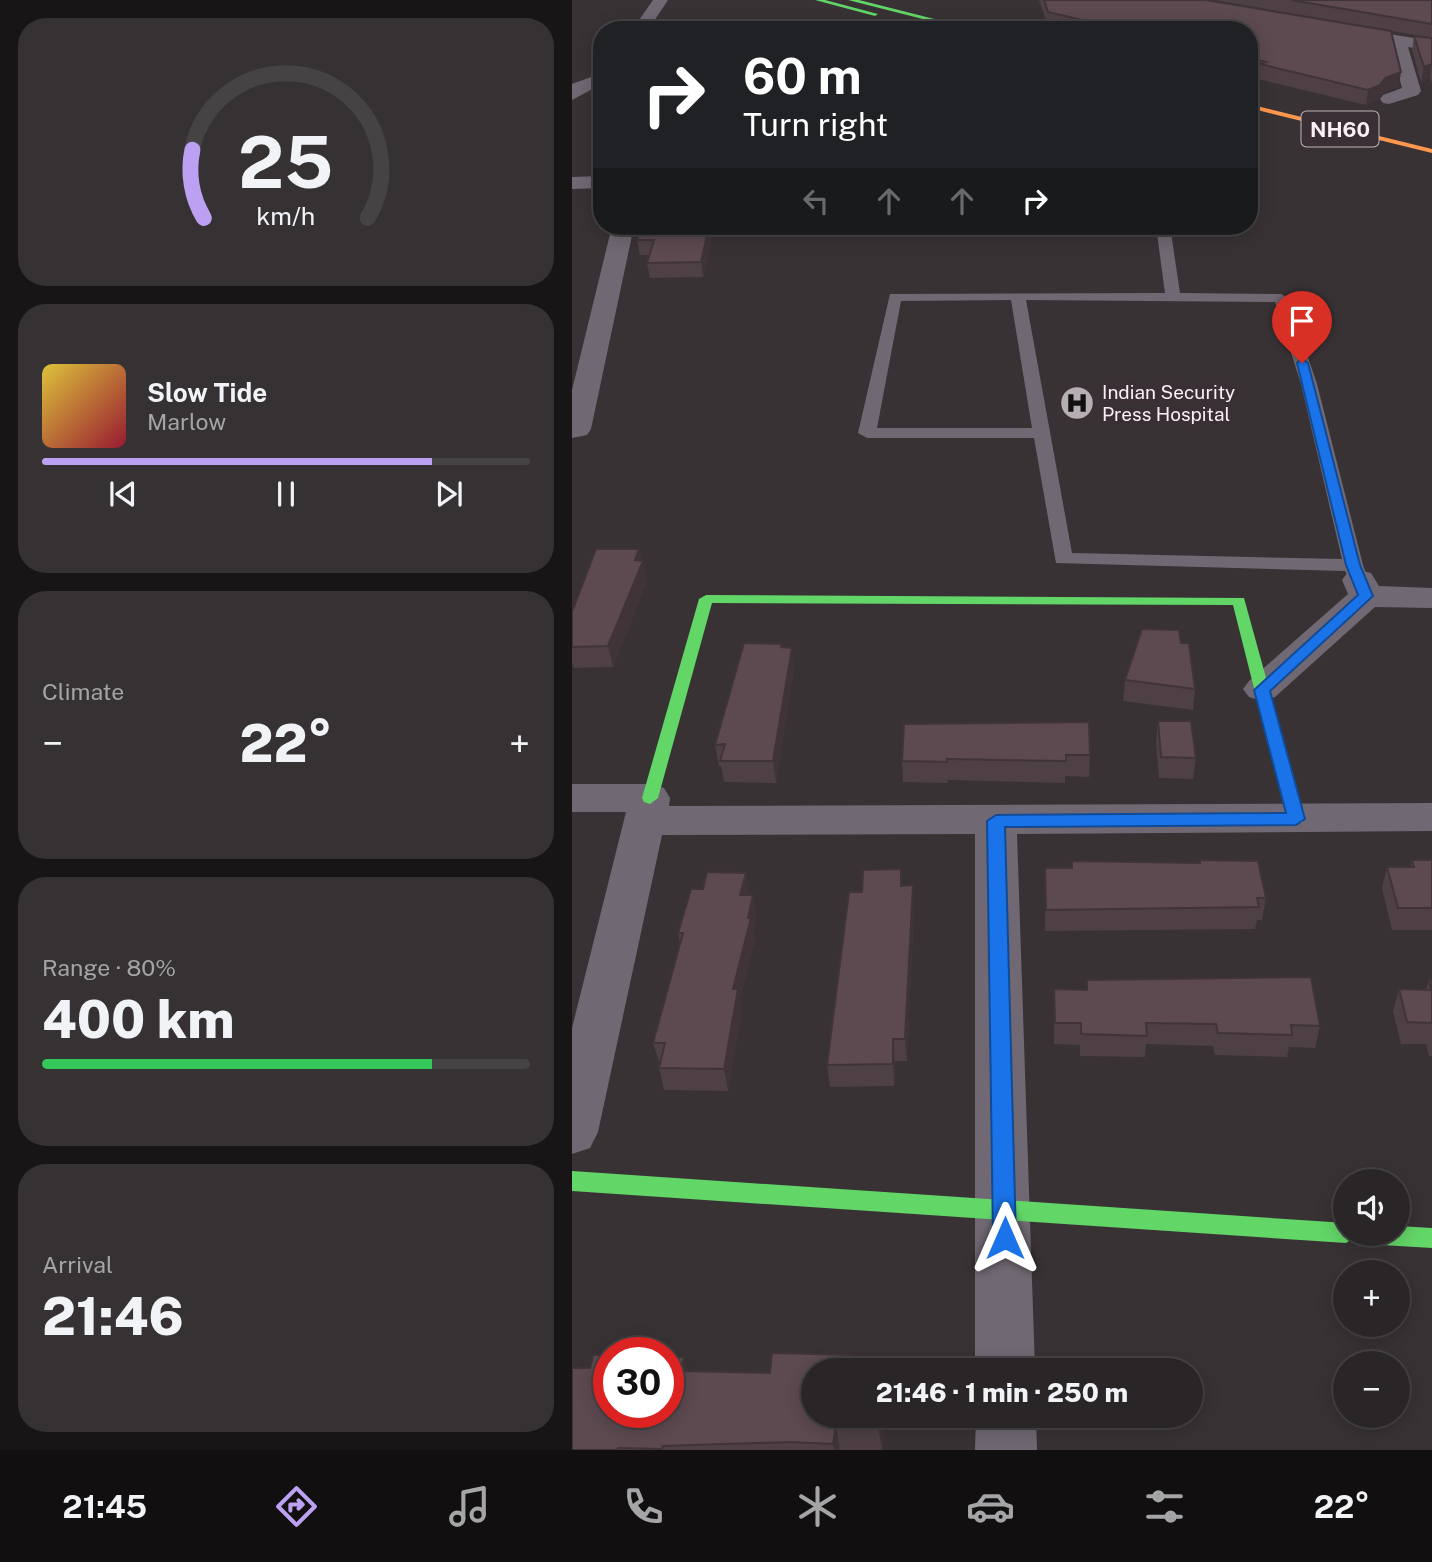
<!DOCTYPE html>
<meta charset="utf-8">
<style>
:root{--surface:#2a2628;--page:#363234;--text:#f1f3f6;--muted:#a5a5a8;--line:#464345;--accent:#bca0f2}
body{margin:0;font-family:"Public Sans",sans-serif;background:var(--page);color:var(--text);height:100vh;display:flex;flex-direction:column;font-size:26px;white-space:nowrap}
*{box-sizing:border-box;margin:0}
p{font-size:23px;color:var(--muted)}
.icon{flex:none;width:38px;height:38px;fill:none;stroke:currentColor;stroke-width:2;stroke-linecap:round;stroke-linejoin:round}
.map{position:relative;flex:1;overflow:hidden}
.sheet{display:flex;flex-direction:column;gap:18px;padding:18px;background:#171516;width:572px}
.sheet>*{flex:none}
.top-card{position:absolute;left:21px;top:21px;width:665px;height:214px;border-radius:28px;box-shadow:0 4px 18px #0003,0 0 0 2px var(--line);background:#202124;color:#fff;overflow:hidden}
.buttons{position:absolute;left:761px;top:1169px;display:grid;gap:14px}
.buttons a{display:grid;place-items:center;width:77px;height:77px;border-radius:50%;background:var(--surface);box-shadow:0 4px 18px #0003,0 0 0 2px var(--line);font-size:35px}
.speed{position:absolute;left:21px;top:1337px;display:flex;gap:14px;font-size:35px;font-weight:700;text-align:center}
.speed>*{display:grid;place-content:center;width:91px;height:91px;border-radius:50%;background:var(--surface);box-shadow:0 4px 18px #0003,0 0 0 2px var(--line);line-height:1}
.speed .limit{border:10px solid #d22;background:#fff;color:#111}
.pin{position:absolute;display:grid;place-items:center;width:60px;height:60px;color:#fff;margin:-72px -30px;border-radius:50% 50% 50% 0;rotate:-45deg;box-shadow:0 0 7px #0007}
.pin .icon{rotate:45deg}
.me{position:absolute;width:77px;margin:-38px;rotate:0deg;stroke-linejoin:round;filter:drop-shadow(0 0 5px #0008)}
.turn{display:flex;align-items:center;gap:24px;height:147px;padding:0 35px;font-size:32px}
.turn .icon{width:91px;height:91px;stroke-width:2.5}
.turn b{display:block;font-size:49px;line-height:60px}
.lanes{display:flex;align-items:center;height:66px;padding:0 35px;background:#0003;justify-content:center;gap:35px;direction:ltr}
.lanes .off{opacity:.35}
.big{font-size:52px;font-weight:800;line-height:1.1}
.sheet .widget{flex:1;display:flex;flex-direction:column;justify-content:center;gap:10px;min-width:0;padding:0 24px;border-radius:28px;background:var(--page)}
.sheet .dial{align-items:center;gap:0}
.dial svg{height:182px;overflow:visible;fill:none;stroke:var(--line);stroke-width:7;stroke-linecap:round;text-anchor:middle}
.dial text{fill:var(--text);stroke:none}
.song{display:flex;align-items:center;gap:21px}
.cover{width:84px;height:84px;border-radius:10px;background:linear-gradient(135deg,hsl(50 70% 55%),hsl(350 70% 35%))}
.played{height:7px;border-radius:4px;background:linear-gradient(90deg,var(--accent) 80%,var(--line) 80%)}
.keys{display:flex;justify-content:space-around;direction:ltr}
.heat{display:flex;justify-content:space-between;align-items:center;font-size:38px;direction:ltr}
.charge{height:10px;border-radius:5px;background:linear-gradient(90deg,#34c759 80%,var(--line) 0)}
.trip{position:absolute;left:229px;top:1358px;width:402px;height:70px;border-radius:35px;background:var(--surface);box-shadow:0 4px 18px #0003,0 0 0 2px var(--line);font-weight:800;line-height:70px;text-align:center}
.tabs{display:flex;height:112px;justify-content:space-around;align-items:center;background:#110f10;color:var(--muted)}
.tabs .icon{width:49px;height:49px}
.tabs .on{color:var(--accent)}
.tabs b{font-size:32px;color:var(--text)}
main{display:flex;flex:1;min-height:0}
.map>svg:first-child{display:block}
.lines{fill:none;stroke-linecap:round;stroke-linejoin:round}
.lane{fill:#706973;fill-rule:evenodd}
.street{fill:#706973;fill-rule:evenodd}
.fast{fill:#63d668;fill-rule:evenodd}
.slow{fill:#ff974d;fill-rule:evenodd}
.wall{fill:#4f4045}
.shaded-wall{fill:#403438}
.building{fill:#5c4a50;stroke:#403438;stroke-width:2}
.route{fill:#1a73e8;stroke:#114b97;stroke-width:2}
.labels{text-anchor:middle;dominant-baseline:central;stroke-width:7;stroke-linejoin:round;paint-order:stroke}
.far-poi-label{font-size:19px;fill:#f9f1f6;stroke:#3b2f36;text-anchor:start}
.shield{fill:#3b2f36;stroke:#c0b7bc;stroke-width:2}
.shield-label{font-size:21px;font-weight:bold;fill:#f9f1f6}
</style>
<main>
<section class="sheet">
<div class="widget dial"><svg viewBox="0 0 100 80">
<path d="M14 69A42 42 0 1 1 86 69"/>
<path d="M14 69A42 42 0 0 1 9 39" stroke="#bca0f2"/>
<text x="50" y="56" font-size="32" font-weight="700">25</text>
<text x="50" y="72" font-size="11">km/h</text>
</svg></div>
<div class="widget">
<div class="song"><i class="cover"></i><div><b>Slow Tide</b><p>Marlow</p></div></div>
<div class="played"></div>
<div class="keys"><svg class="icon" aria-label="previous" viewBox="0 0 24 24"><path d="M18 5L8 12l10 7zM5 5v14"/></svg><svg class="icon" aria-label="pause" viewBox="0 0 24 24"><path d="M8 5v14M16 5v14"/></svg><svg class="icon" aria-label="next" viewBox="0 0 24 24"><path d="M6 5l10 7-10 7zM19 5v14"/></svg></div>
</div>
<div class="widget"><p>Climate</p>
<div class="heat"><a>−</a><b class="big">22°</b><a>+</a></div>
</div>
<div class="widget"><p>Range · 80%</p><b class="big">400 km</b><div class="charge"></div></div>
<div class="widget"><p>Arrival</p><b class="big">21:46</b></div>
</section>
<div class="map">
<svg width="860" height="1450" viewBox="0 0 860 1450">
<rect width="100%" height="100%" fill="#383235"/>
<g class="lines">
<path class="lane" d="M584 226H598L608 293 709 294 716 298 745 384 791 565 797 580 794 584H780L773 571 484 563 462 438H295L286 433 318 294 593 293ZM439 300 460 428H305L329 301ZM454 300 703 302 729 384 770 559 500 553Z"/>
<path class="street" d="M81 0H96L76 30H60Z
M769 26 860 41V51L836 47 849 91 846 95 817 104 811 103 808 99 811 95 830 88 819 44 763 34 761 31Z
M30 73V84L0 100V84Z
M30 176V188L0 189V177Z
M40 226H62L19 429 15 435 0 438V390Z
M787 570 799 573 807 586 860 588V608L803 607 703 697 690 701 677 697 671 689 677 681 776 594 770 580 775 573Z
M0 784H78L92 788 98 798 97 806 860 803V831L445 834 463 1370H403V834L90 835 26 1132 18 1148 0 1154V1028L54 812H0Z
M404 1416H464L465 1450H403Z"/>
<path class="fast" d="M243 0H253L306 14 303 16Z
M276 0H287L406 30H394Z
M134 595 672 598 733 819 730 823H718L715 819 661 605 140 603 86 798 78 804 72 802 70 798 127 599Z
M0 1171 774 1223V1234H826V1226L860 1228V1248L793 1244 785 1241 783 1237 774 1243 0 1191Z"/>
<path class="slow" d="M677 104 860 149V153L677 108Z"/>
</g>
<path class="wall" d="M467 0H634L827 86 810 93 806 100 794 105 686 79V75L677 73V30H493L476 26Z
M643 0H860V38Z
M842 36 860 38V83L858 78 849 82 840 50Z
M142 226 131 277 78 278 75 263 78 255H68L65 240Z
M67 549 75 581 41 667 2 668 0 663V612Z
M609 643 623 689 621 710 551 701 553 680Z
M210 647 222 668 204 783 152 782 149 766H147L143 745Z
M586 721 624 758 621 779 587 778 584 742Z
M332 724 518 755 517 777 493 776V783L376 780 375 783 331 782 330 761Z
M840 860H860V930H820L810 888 815 867H838Z
M473 868 694 898 690 920H685L683 929 473 931Z
M331 886 342 907 335 1061H323L322 1086 258 1087 255 1065 290 892Z
M177 895H181L184 917 181 933 183 940 168 998 170 1010 156 1091 92 1090 87 1068 88 1065 81 1043 108 942 106 933Z
M860 979V1056H857L854 1044H829L821 1011 827 989H854L857 980Z
M482 989 748 1026 743 1048 717 1047 715 1057 643 1055 641 1046 574 1044 573 1057 508 1056V1045L482 1044Z
M116 1371 242 1416H313L310 1450H0Z"/>
<path class="shaded-wall" d="M860 64 858 78 849 82 852 67Z
M829 72 827 86 810 93 806 100 794 105 796 90 813 78Z
M137 226H142L131 277 129 262Z
M67 549 75 581 41 667 36 646Z
M220 648 222 668 204 783 201 761Z
M174 873 177 894 172 917 168 895Z
M341 885 342 907 335 1061 333 1039Z
M181 895 184 917 181 933 183 940 168 998 170 1010 156 1091 152 1069 161 989Z
M321 1039 323 1061 322 1086 321 1064Z
M281 1355 283 1370H279Z
M112 1357 121 1385 109 1371Z
M307 1416H313L310 1450 306 1426Z
M264 1425 268 1450H262L261 1444Z"/>
<path class="building" d="M472 0H634L819 31 829 72 813 78 808 85 796 90 688 64 694 62 677 58V30H552L476 12Z
M719 0H860V24Z
M842 36 860 38V64L852 67Z
M70 226H137L129 262 75 263 82 240H65Z
M24 549H67L63 560 71 561 36 646 0 647V612Z
M570 629 607 630 609 643H617L623 689 553 680Z
M172 643 210 644 209 647 220 648 201 761H148L153 744 143 745Z
M586 721H619L624 758 589 757Z
M517 722 518 755H494V761L375 759V762L330 761 332 724Z
M628 860 686 861 694 898H685L687 907 474 910 473 868H500V861L628 863Z
M840 860H860V908H826L815 867H842Z
M329 869V886L341 885 333 1039H321V1064L255 1065 277 892H290L291 870Z
M135 872 174 873 168 895H181L176 918H179L161 989H166L152 1069 87 1068 93 1043H81L111 933H106L119 889H131Z
M739 977 748 1026 719 1025 720 1035 646 1033 644 1024 574 1023 575 1036 509 1034V1023H483L482 989 515 990V980Z
M860 979V1023L835 1022 827 989 859 990 857 980Z
M200 1353 281 1355 279 1370H242V1416H307L306 1426 264 1425 261 1444 218 1442 91 1446 90 1449 46 1448 45 1450H0V1368H18L21 1355H37V1412H96V1357H112L109 1371 198 1373Z"/>
<path class="route" d="M730 359 736 363 788 565 801 596 698 691 733 819 724 825 433 827 444 1238 441 1245 433 1248 425 1245 421 1238 415 821 424 815 714 813 682 690 786 595 774 565 725 363Z"/>
<defs>
<g id="hospital-disc" transform="scale(1.75)"><circle r="9.5" fill="#b5aeb2" stroke="#3b2f36"/><path d="M-5-5h3v3.5h4V-5h3V5h-3V1.5h-4V5h-3Z" fill="#111"/></g>
</defs>
<g fill-rule="evenodd">
<use href="#hospital-disc" x="505" y="403"/>
</g>
<g class="labels">
<g class="far-poi-label">
<text x="530" y="392">Indian Security<tspan x="530" dy="22">Press Hospital</tspan></text>
</g>
<rect class="shield" x="729.5" y="111.5" width="77" height="35" rx="5"/>
<g class="shield-label">
<text x="768" y="129">NH60</text>
</g>
</g>
</svg>
<div class="buttons">
<a><svg class="icon" aria-label="sound" viewBox="0 0 24 24"><path d="M4 9h4l5-4v14l-5-4H4zM17 9q2 3 0 6"/></svg></a>
<a>+</a>
<a>−</a>
</div>
<div class="speed"><div class="limit">30</div></div>
<div class="pin" style="left:730px;top:363px;background:#d93025"><svg class="icon" aria-label="arrive" viewBox="0 0 24 24"><path d="M6 21V4h12l-3 4 3 4H6"/></svg></div>
<svg class="me" style="left:433px;top:1238px" viewBox="-20 -20 40 40"><path d="M0-17L14 15 0 8-14 15z" fill="#1a73e8" stroke="#fff" stroke-width="4"/></svg>
<div class="trip">21:46 · 1 min · 250 m</div>
<div class="top-card">
<div class="turn"><svg class="icon" aria-label="right" viewBox="0 0 24 24"><path d="M7 20v-9h11M14 6l5 5-5 5"/></svg><div><b>60 m</b>Turn right</div></div>
<div class="lanes"><svg class="icon off" aria-label="left" viewBox="0 0 24 24"><path d="M17 20v-9H6M10 6l-5 5 5 5"/></svg><svg class="icon off" aria-label="ahead" viewBox="0 0 24 24"><path d="M12 20V5M6 11l6-6 6 6"/></svg><svg class="icon off" aria-label="ahead" viewBox="0 0 24 24"><path d="M12 20V5M6 11l6-6 6 6"/></svg><svg class="icon" aria-label="right" viewBox="0 0 24 24"><path d="M7 20v-9h11M14 6l5 5-5 5"/></svg></div>
</div>
</div>
</main>
<nav class="tabs">
<b>21:45</b>
<svg class="icon on" aria-label="directions" viewBox="0 0 24 24"><path d="M12 3l9 9-9 9-9-9zM9 14v-3h6M13 9l2 2-2 2"/></svg>
<svg class="icon" aria-label="music" viewBox="0 0 24 24"><path d="M9 18V5l10-2v13"/><circle cx="6" cy="18" r="3"/><circle cx="16" cy="16" r="3"/></svg>
<svg class="icon" aria-label="phone" viewBox="0 0 24 24"><path d="M5 4h4l2 5-3 2q2 4 5 5l2-3 5 2v4C11 20 4 13 5 4z"/></svg>
<svg class="icon" aria-label="climate" viewBox="0 0 24 24"><path d="M12 3v18M4 7l16 10M4 17L20 7"/></svg>
<svg class="icon" aria-label="car" viewBox="0 0 24 24"><path d="M5 17H2v-5l4-1 3-4h7l3 4 3 1v5h-3M9 17h6M6 11h13"/><circle cx="7" cy="17" r="2"/><circle cx="17" cy="17" r="2"/></svg>
<svg class="icon" aria-label="filters" viewBox="0 0 24 24"><path d="M4 7h16M4 17h16"/><circle cx="9" cy="7" r="2"/><circle cx="15" cy="17" r="2"/></svg>
<b>22°</b>
</nav>
